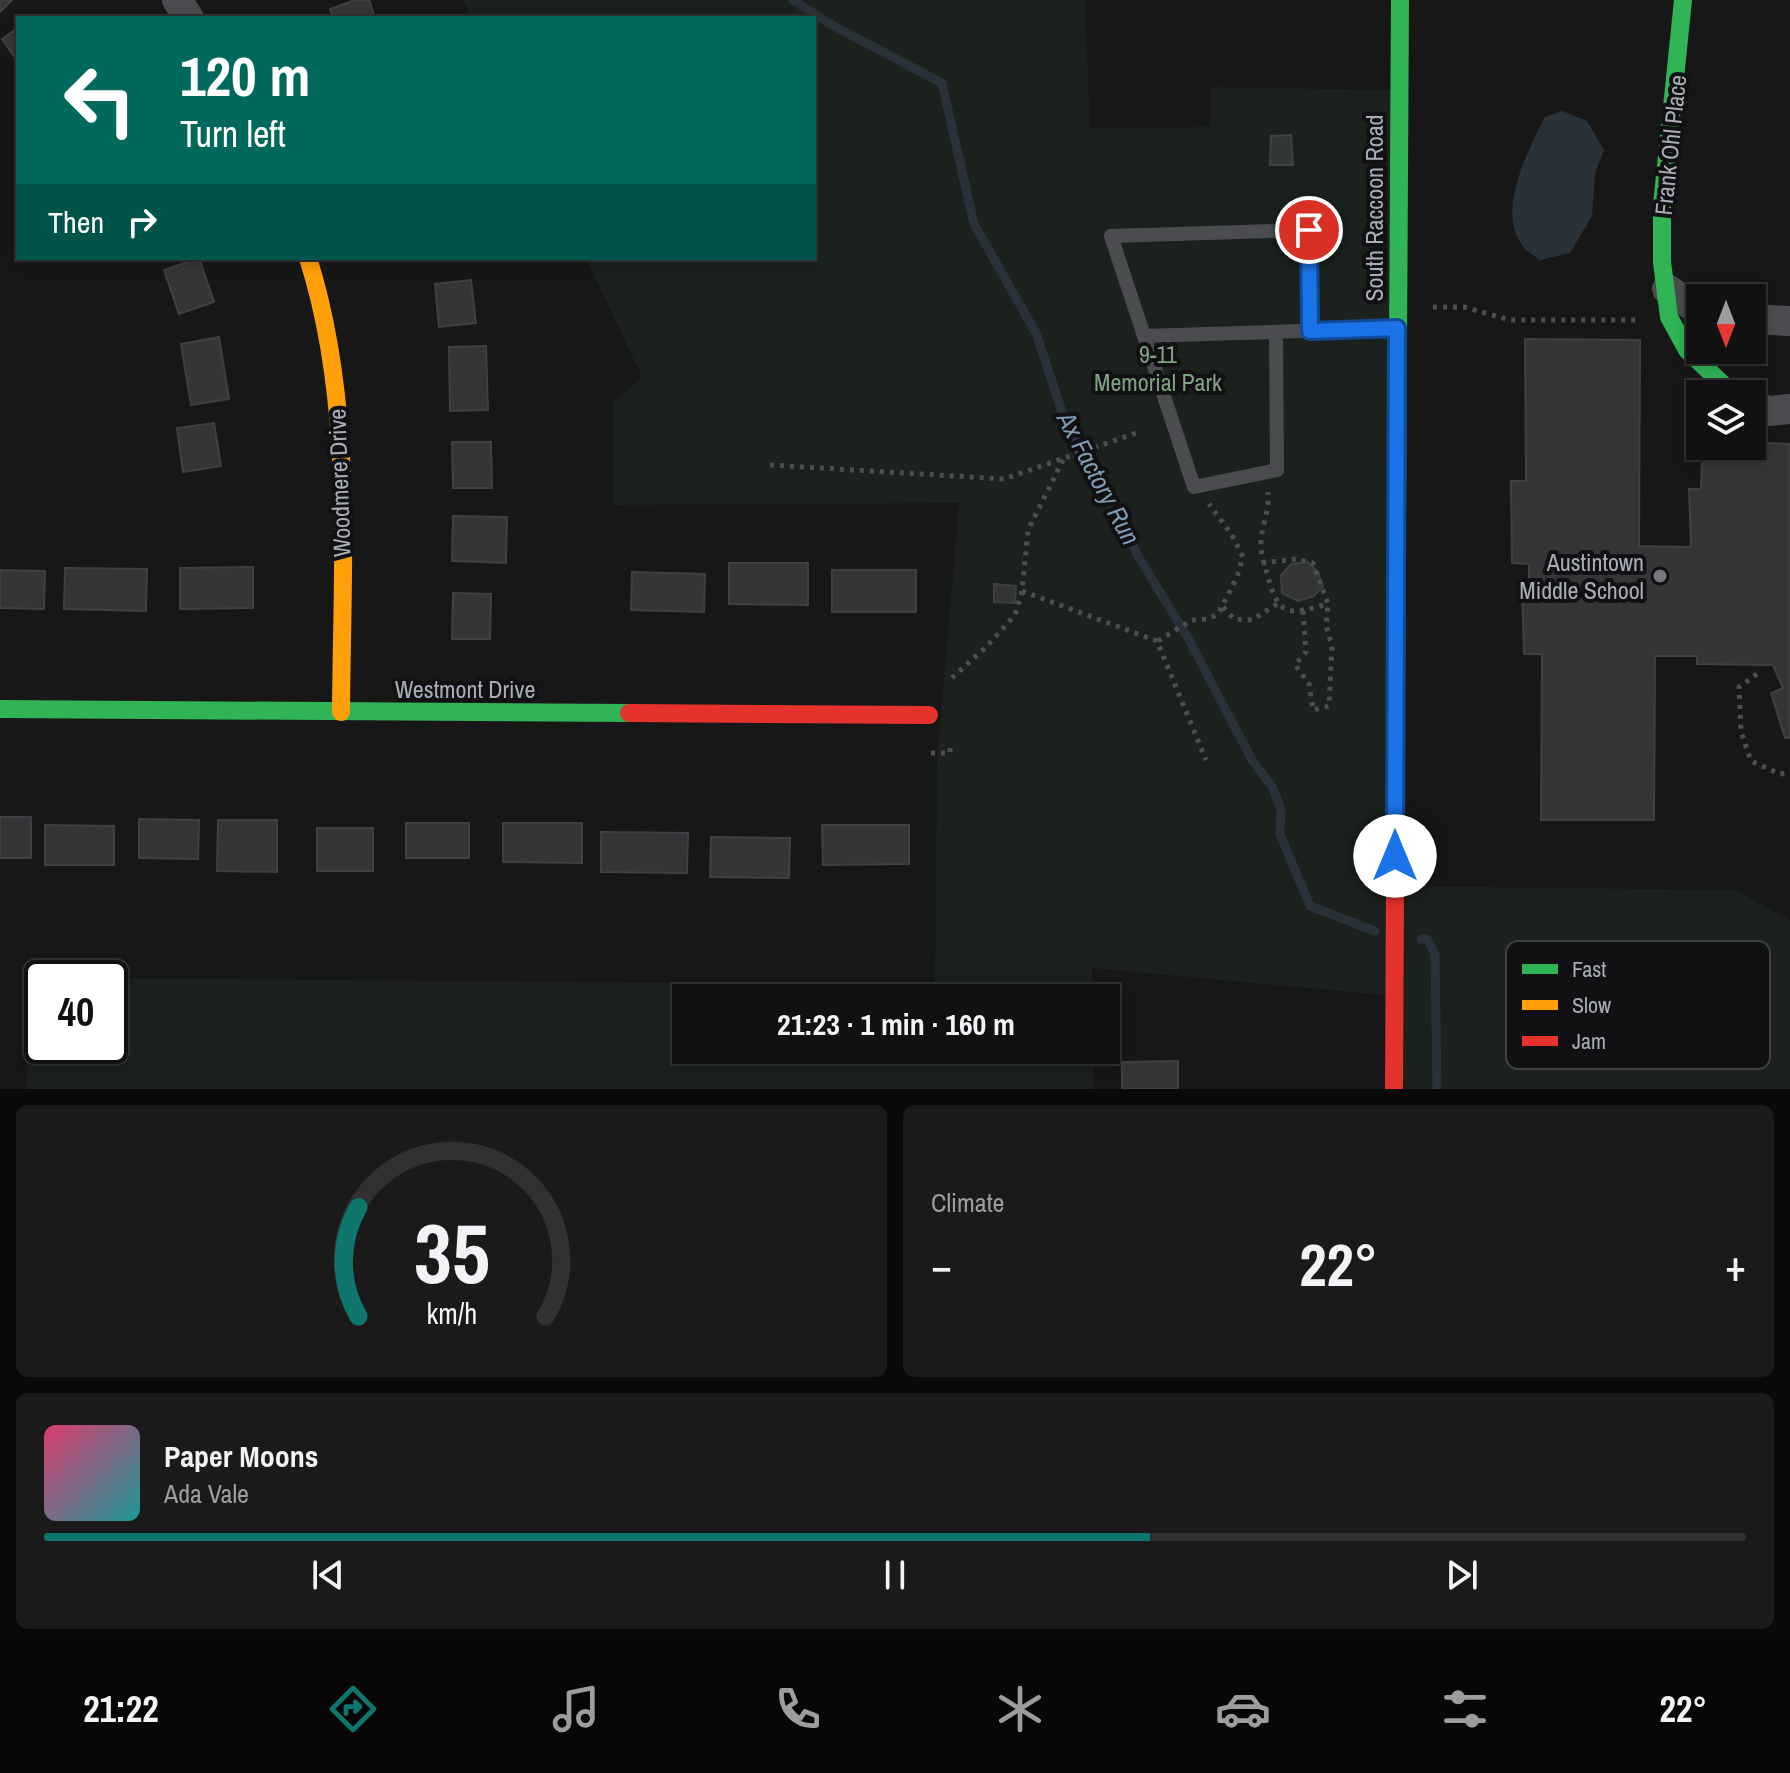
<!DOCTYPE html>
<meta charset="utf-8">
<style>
:root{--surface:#111;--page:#1a1a1a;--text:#f1f3f6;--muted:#9c9d9f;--line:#303131;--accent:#0f766e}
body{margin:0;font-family:"Archivo Narrow",sans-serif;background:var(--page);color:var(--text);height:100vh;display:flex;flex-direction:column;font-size:30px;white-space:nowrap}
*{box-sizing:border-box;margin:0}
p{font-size:26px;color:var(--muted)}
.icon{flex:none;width:44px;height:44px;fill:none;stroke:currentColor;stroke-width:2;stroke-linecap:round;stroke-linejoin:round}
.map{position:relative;height:1089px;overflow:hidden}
.panel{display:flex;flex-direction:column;gap:16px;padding:16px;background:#090909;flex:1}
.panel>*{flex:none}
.guide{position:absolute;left:16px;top:16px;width:800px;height:244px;border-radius:0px;box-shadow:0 4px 12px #0003,0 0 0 2px var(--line);background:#00695c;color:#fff;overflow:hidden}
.needle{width:52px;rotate:180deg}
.fabs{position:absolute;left:1686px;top:284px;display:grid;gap:16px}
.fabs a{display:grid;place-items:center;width:80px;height:80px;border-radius:0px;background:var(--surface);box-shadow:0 4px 12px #0003,0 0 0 2px var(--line);font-size:40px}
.speed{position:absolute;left:24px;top:960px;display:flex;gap:16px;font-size:40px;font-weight:700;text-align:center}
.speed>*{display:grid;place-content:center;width:104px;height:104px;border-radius:50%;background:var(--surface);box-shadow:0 4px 12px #0003,0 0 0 2px var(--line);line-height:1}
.speed .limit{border:4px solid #111;border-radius:12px;background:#fff;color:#111}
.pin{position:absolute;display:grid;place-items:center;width:68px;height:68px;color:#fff;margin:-34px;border:4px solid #fff;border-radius:50%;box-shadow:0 2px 8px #0007}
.me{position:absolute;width:88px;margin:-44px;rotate:0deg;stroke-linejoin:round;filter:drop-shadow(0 0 6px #0008)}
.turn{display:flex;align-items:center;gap:28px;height:168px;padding:0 32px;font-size:36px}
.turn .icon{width:104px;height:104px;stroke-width:2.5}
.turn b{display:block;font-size:56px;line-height:68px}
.then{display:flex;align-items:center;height:76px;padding:0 32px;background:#0003;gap:16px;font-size:30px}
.big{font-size:60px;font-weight:700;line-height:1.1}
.panel .card{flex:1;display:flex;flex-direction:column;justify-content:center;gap:12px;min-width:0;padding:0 28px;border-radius:12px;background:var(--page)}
.panel .dial{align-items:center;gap:0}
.dial svg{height:208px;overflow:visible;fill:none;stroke:var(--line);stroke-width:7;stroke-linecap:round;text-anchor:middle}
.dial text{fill:var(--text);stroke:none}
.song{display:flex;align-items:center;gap:24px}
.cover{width:96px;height:96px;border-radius:12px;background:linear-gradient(135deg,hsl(340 70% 55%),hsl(180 70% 35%))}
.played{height:8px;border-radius:4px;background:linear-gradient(90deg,var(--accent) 65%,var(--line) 65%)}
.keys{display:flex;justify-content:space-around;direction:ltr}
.heat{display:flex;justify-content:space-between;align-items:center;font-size:44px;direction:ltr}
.panel .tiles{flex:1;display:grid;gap:16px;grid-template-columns:1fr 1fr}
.card:last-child{grid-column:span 2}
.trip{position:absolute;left:672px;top:984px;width:448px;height:80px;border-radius:0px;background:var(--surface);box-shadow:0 4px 12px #0003,0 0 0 2px var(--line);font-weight:700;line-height:80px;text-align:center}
.tabs{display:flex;height:128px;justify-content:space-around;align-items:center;background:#070707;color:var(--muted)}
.tabs .icon{width:56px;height:56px}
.tabs .current{color:var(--accent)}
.tabs b{font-size:36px;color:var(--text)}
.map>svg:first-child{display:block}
.green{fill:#1b211c}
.water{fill:#2a3239}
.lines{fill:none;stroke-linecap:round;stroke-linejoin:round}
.stream{stroke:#2a3239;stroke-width:9}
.building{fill:#343537;stroke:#3f4043;stroke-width:2}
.path{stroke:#4d4e52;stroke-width:5;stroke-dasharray:4 6;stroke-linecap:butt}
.lane{stroke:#4b4c50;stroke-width:14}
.street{stroke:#4b4c50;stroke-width:30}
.fast{stroke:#30b455;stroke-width:18}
.slow{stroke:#ff9f0a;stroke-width:18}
.jam{stroke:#e5322d;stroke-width:18}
.route-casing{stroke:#114b97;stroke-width:20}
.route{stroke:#1a73e8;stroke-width:14}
.poi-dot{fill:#757880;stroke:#111113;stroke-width:3}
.labels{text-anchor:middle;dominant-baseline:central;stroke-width:8;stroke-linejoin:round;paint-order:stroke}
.street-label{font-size:24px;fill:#a8adb8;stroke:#111113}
.park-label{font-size:24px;fill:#7fa381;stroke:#111113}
.poi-label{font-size:24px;fill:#a8adb8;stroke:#111113;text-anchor:end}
.water-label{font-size:26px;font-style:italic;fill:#7f9bb3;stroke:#111113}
.key{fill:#111113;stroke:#3e4045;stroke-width:2}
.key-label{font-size:22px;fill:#a8adb8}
</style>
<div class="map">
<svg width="1790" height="1089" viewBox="0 0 1790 1089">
<rect width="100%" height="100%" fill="#171717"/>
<path class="green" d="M463 0H1085L1090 128 1210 127V87L1398 90 1395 886 1735 890 1790 920V1089H1394V996L1092 968V998H686V1050H1093V1089H27L28 977 99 978H42V1046H110V978L935 985 937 761 959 503 613 505V403L642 377 586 258H814V18H471Z"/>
<path class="water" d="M1562 111 1587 121 1604 150 1595 173 1592 216 1570 253 1540 260C1536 257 1529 253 1525 249 1494 214 1528 151 1545 117Z"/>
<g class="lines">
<path class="stream" d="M793 0 830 24 942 83 974 224 1036 333 1066 424 1141 561 1188 638 1252 760 1273 788 1281 810 1280 834 1310 906 1375 931
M1421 939H1427L1435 954 1437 1089"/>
</g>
<path class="building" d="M0 0H12L0 12Z
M355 0H369L375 18H333L330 9Z
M18 28V62L2 39Z
M1291 135 1293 165H1270L1271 136Z
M199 258 214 302 179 314 164 270Z
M471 280 476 323 439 327 435 284Z
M219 337 229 399 191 405 181 344Z
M1525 339 1640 340 1639 546 1691 547 1689 489H1701L1702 460H1767V443L1790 444V738H1785L1771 693 1783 688 1773 665 1697 664V656H1655L1654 820H1541L1542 654H1524L1522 588H1529V564L1512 563 1511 481H1526Z
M486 346 488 410 450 411 449 347Z
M214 423 221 466 183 472 177 428Z
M452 442H491L492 488H453Z
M453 516 507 517 506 563 452 561Z
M1308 562 1317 571 1323 586 1314 596 1298 601 1282 593 1281 575 1291 564Z
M729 563H808V605L729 604Z
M253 567V608L180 609V568Z
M65 568 147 569 146 611 64 609Z
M0 570 45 571 44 609 0 608Z
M832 570H916V612H832Z
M632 572 705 574 704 612 631 610Z
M994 584 1016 586 1015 603 994 602Z
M453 593 491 594 490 639H452Z
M0 817H31V858H0Z
M139 819 199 820 198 859 139 858Z
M218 820H277V872L217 871Z
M406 823H469V858H406Z
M503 823H582V863L503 862Z
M45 825 114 826V865H45Z
M822 825H909V864L823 865Z
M317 828H373V871H317Z
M601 832 688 833 687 873 601 872Z
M711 837 790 838 789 878 710 877Z
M1178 1061V1089H1122V1062Z"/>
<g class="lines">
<path class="path" d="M1433 307H1464L1510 320H1637
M770 465 1004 479 1139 432
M1262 563 1296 559 1313 563 1328 604C1291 614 1279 619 1268 577 1265 565 1260 555 1261 541 1262 524 1270 510 1268 492
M1022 591 1157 641 1206 760
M1223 607 1234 619 1252 620 1277 604
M1303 611 1306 652 1295 665 1309 684 1313 710 1329 706 1332 646 1326 626 1328 604
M1158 641 1192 620 1208 619 1218 614 1237 577 1243 557 1232 535 1209 504
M1757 674 1739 687 1741 732 1751 761 1780 774 1790 773
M952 678 986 647 1015 615 1022 591 1028 530 1064 458
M931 753H950V742"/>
<path class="lane" d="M1276 333 1277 470 1194 487 1111 236 1309 230 1310 331
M1144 336 1393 328"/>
<path class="street" d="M177 0 189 18
M1667 289 1700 311
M1752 319 1790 321
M1752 404 1769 411 1790 409"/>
<path class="fast" d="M1683 0 1662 205V262L1669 317 1687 350 1733 394
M1396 696 1400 0
M0 709 629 713"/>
<path class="slow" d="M308 258C354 403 342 562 341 712"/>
<path class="jam" d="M629 713 929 715
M1394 1089 1396 696"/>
</g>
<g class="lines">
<g class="route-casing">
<path id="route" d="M1309 230 1310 331 1397 328 1395 856"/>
</g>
<use href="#route" class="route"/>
</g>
<circle class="poi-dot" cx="1660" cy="576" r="8"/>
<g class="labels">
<g class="street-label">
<text transform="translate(1670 145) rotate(-84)">Frank Ohl Place</text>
<text transform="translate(1374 208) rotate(-90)">South Raccoon Road</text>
<text transform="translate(339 483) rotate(-92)">Woodmere Drive</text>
<text x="465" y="689">Westmont Drive</text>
</g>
<g class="park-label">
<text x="1158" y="354">9-11<tspan x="1158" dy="28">Memorial Park</tspan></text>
</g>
<g class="poi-label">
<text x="1644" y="562">Austintown<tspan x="1644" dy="28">Middle School</tspan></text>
</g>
<g class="water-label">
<text transform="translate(1099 478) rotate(62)">Ax Factory Run</text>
</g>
</g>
<rect x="1506" y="941" width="264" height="128" rx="12" class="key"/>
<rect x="1522" y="964" width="36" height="10" fill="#30b455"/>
<rect x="1522" y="1000" width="36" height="10" fill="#ff9f0a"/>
<rect x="1522" y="1036" width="36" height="10" fill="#e5322d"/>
<g class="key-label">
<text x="1572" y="977">Fast</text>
<text x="1572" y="1013">Slow</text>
<text x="1572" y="1049">Jam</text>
</g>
</svg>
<div class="fabs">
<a><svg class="needle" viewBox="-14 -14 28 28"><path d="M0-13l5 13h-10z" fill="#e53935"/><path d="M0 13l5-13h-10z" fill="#9c9d9f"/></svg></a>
<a><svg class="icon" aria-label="layers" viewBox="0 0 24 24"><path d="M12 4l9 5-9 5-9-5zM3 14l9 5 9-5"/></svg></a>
</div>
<div class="speed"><div class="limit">40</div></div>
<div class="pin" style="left:1309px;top:230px;background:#d93025"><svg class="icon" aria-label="arrive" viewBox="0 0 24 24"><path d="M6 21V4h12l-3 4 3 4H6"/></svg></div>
<svg class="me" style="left:1395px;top:856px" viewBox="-20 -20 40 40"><circle r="19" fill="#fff"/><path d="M0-13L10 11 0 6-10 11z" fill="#1a73e8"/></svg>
<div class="trip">21:23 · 1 min · 160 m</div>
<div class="guide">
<div class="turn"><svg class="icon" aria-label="left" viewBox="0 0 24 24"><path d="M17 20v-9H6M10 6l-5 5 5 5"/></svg><div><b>120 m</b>Turn left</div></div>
<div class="then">Then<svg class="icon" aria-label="right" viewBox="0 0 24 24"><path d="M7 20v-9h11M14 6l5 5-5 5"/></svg></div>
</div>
</div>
<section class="panel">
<div class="tiles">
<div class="card dial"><svg viewBox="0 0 100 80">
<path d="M14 69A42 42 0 1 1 86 69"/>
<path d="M14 69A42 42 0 0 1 14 27" stroke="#0f766e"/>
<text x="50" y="56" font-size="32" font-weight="700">35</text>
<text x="50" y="72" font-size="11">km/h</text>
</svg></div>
<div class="card"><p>Climate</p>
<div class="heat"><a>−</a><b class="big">22°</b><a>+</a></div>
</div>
<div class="card">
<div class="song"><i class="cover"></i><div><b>Paper Moons</b><p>Ada Vale</p></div></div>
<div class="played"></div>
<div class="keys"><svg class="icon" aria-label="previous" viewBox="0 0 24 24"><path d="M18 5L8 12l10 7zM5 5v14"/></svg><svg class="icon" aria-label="pause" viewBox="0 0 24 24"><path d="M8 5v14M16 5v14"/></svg><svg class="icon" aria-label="next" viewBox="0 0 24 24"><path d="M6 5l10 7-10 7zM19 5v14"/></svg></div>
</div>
</div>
</section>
<nav class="tabs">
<b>21:22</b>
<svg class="icon current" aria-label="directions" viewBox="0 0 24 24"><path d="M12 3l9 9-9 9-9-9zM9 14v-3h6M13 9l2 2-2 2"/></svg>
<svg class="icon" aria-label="music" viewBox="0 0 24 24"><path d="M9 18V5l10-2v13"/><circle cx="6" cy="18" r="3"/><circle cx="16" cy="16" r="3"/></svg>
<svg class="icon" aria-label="phone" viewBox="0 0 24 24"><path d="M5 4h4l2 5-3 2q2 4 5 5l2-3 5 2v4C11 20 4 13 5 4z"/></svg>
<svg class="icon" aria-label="climate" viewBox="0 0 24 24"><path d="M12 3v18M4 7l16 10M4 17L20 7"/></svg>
<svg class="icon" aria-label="car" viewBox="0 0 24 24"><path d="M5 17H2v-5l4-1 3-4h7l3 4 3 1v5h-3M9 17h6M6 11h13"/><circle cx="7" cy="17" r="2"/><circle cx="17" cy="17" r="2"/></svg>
<svg class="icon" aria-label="filters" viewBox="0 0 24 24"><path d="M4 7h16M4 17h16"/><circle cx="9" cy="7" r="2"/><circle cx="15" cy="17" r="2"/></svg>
<b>22°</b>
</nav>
